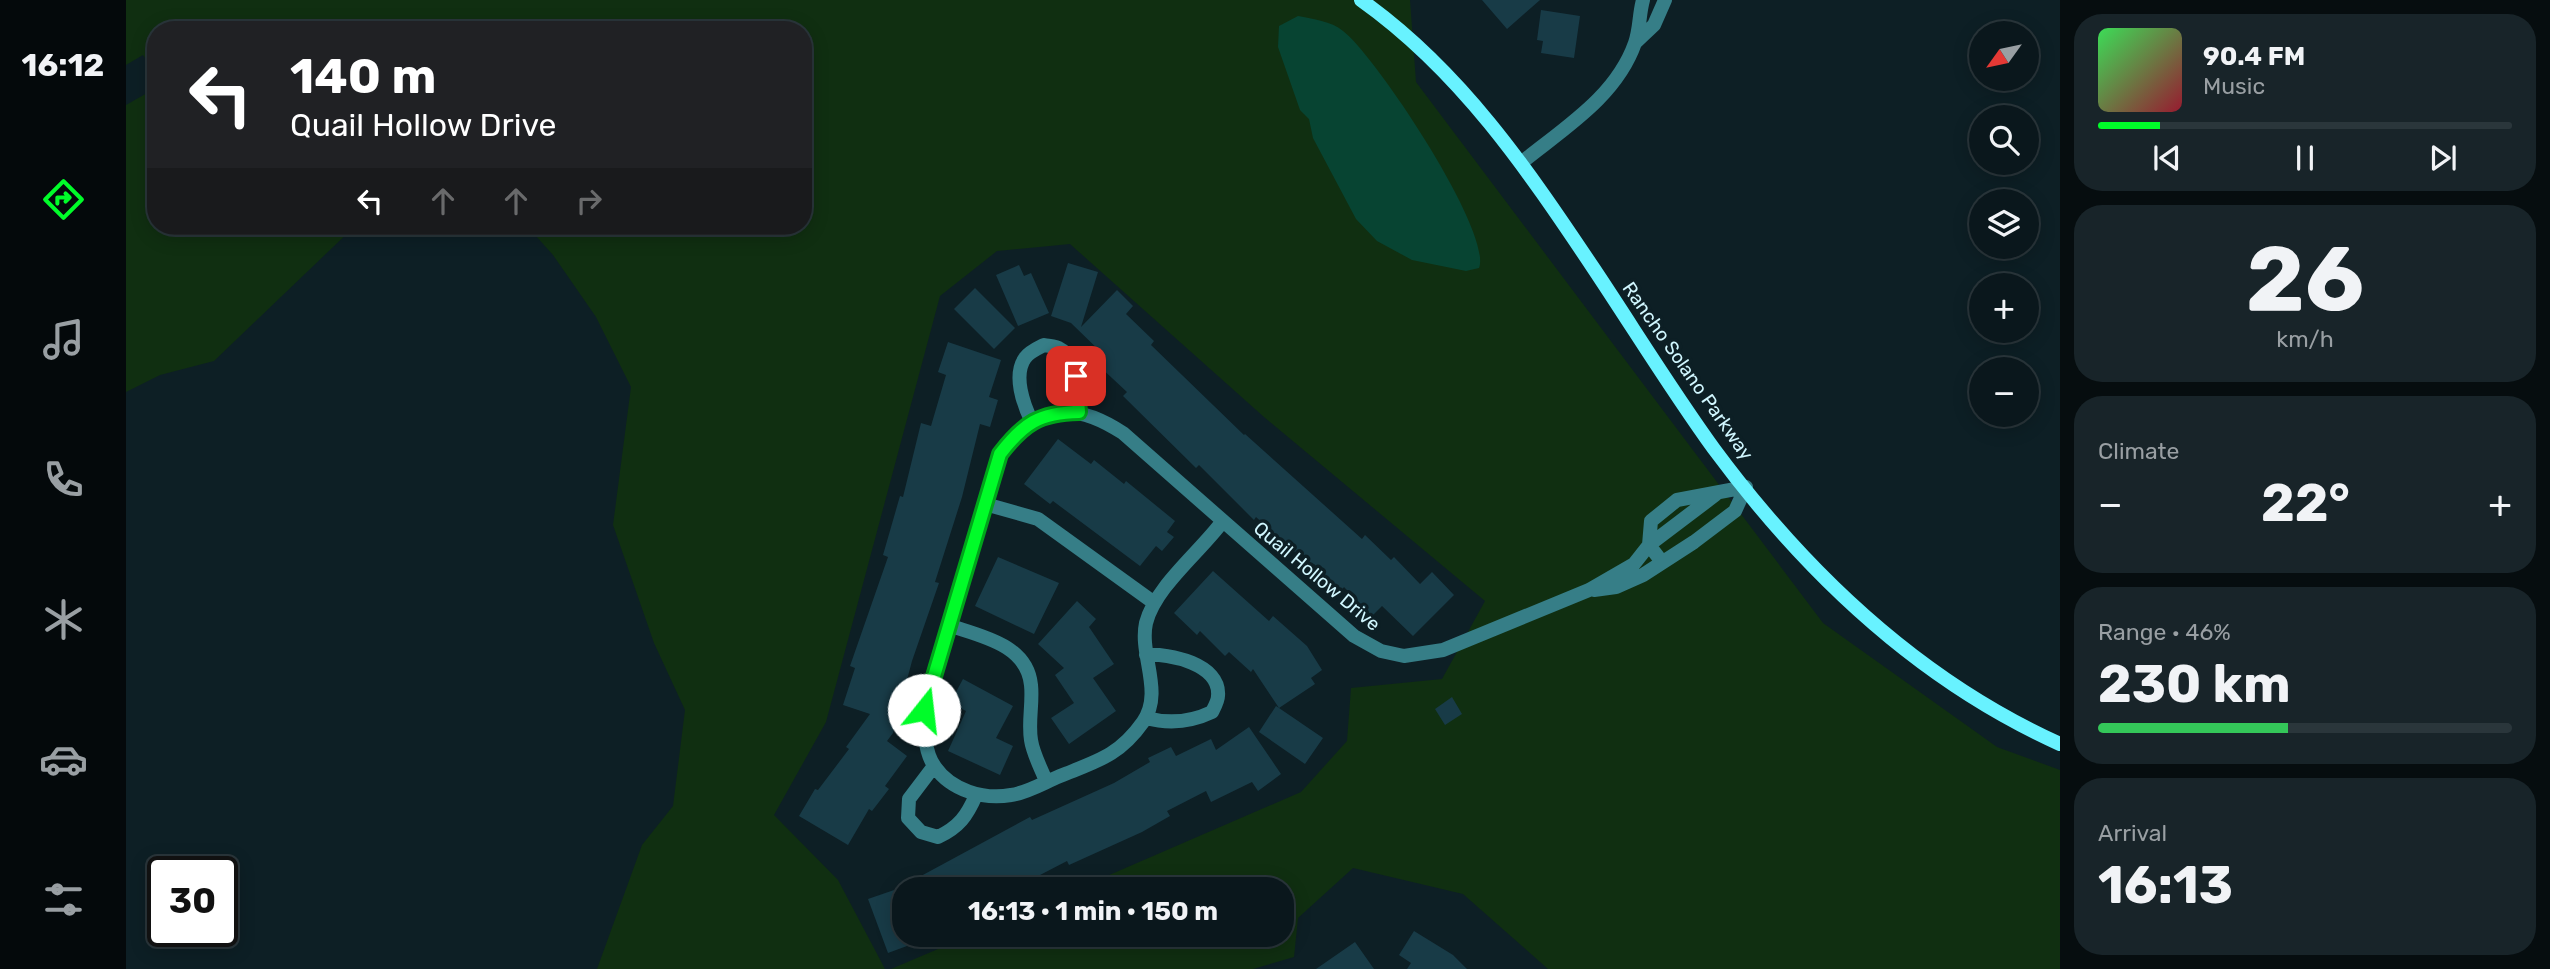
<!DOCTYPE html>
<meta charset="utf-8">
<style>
:root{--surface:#0a171c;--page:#182429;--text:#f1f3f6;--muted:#999fa3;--line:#2a363b;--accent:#00fc29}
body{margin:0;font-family:Rubik,sans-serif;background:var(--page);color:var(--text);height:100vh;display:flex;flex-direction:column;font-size:26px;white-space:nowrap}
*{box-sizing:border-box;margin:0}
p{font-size:23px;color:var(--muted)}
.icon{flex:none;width:38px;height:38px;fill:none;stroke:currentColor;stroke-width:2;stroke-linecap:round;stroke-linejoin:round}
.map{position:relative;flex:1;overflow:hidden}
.side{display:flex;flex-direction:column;gap:14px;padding:14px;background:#060d0f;width:490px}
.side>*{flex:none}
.hud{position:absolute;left:21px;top:21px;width:665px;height:214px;border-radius:28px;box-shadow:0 4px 18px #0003,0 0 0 2px var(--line);background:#202124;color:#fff;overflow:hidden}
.needle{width:46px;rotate:237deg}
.buttons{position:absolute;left:1843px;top:21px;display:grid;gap:14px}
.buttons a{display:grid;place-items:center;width:70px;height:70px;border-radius:50%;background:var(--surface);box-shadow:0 4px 18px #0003,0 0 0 2px var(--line);font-size:35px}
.speed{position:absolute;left:21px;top:856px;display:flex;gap:14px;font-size:35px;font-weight:700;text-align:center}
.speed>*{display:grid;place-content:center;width:91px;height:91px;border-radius:50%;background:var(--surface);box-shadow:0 4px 18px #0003,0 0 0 2px var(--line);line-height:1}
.speed .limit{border:4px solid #111;border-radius:10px;background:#fff;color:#111}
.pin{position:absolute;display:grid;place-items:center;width:60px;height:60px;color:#fff;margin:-30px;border-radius:14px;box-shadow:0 4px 10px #0006}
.me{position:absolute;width:77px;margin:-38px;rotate:16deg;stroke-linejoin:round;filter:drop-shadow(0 0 5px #0008)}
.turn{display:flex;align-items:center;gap:24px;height:147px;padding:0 28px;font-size:32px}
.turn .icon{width:91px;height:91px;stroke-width:2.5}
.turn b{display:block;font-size:49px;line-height:60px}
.lanes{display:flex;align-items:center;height:66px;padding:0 28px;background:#0003;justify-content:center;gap:35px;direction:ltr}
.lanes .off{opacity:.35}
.big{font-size:52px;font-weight:700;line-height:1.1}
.side .widget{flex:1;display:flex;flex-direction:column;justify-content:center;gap:10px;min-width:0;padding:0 24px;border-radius:28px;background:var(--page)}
.side .dial{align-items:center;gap:0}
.dial b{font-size:91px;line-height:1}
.song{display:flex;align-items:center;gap:21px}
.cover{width:84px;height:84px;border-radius:10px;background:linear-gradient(135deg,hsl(130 70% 55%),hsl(350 70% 35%))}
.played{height:7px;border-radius:4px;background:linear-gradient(90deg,var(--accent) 15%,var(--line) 15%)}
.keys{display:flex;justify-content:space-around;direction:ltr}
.heat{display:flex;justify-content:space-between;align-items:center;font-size:38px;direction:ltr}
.charge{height:10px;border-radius:5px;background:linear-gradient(90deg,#34c759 46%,var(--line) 0)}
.trip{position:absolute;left:766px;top:877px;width:402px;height:70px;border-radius:28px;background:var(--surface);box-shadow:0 4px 18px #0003,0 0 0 2px var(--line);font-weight:700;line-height:70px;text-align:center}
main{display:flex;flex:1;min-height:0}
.tabs{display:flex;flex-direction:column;width:126px;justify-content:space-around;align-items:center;background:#04090b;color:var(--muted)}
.tabs .icon{width:49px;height:49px}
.tabs .on{color:var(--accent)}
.tabs b{font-size:32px;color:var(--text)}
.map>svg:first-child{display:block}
.green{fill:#102f11}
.water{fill:#074432}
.building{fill:#183b47}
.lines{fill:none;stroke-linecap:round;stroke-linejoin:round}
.street{stroke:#367e87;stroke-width:14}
.secondary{stroke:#68f2ff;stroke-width:14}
.route-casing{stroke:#00a41b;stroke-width:18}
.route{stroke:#00fc29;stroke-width:12}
.labels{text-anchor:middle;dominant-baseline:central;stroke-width:7;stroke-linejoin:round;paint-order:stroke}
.street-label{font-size:19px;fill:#d1f7ff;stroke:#0d1f25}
</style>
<main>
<nav class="tabs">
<b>16:12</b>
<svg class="icon on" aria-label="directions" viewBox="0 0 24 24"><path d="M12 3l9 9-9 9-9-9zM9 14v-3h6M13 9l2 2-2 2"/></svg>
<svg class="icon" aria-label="music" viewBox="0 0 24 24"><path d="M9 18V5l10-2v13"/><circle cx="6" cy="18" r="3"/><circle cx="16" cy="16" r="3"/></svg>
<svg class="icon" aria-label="phone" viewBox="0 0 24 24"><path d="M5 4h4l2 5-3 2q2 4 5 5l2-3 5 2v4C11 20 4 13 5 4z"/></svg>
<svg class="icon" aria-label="climate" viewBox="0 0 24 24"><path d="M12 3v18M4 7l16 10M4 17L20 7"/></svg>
<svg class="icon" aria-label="car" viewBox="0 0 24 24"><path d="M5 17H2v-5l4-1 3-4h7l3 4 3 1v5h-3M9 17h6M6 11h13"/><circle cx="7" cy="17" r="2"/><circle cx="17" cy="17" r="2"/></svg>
<svg class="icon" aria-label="filters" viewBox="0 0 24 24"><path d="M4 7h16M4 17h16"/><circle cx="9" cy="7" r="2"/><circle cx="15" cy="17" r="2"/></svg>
</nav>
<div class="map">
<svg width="1934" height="969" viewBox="0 0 1934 969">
<rect width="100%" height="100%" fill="#0d1f25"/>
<path class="green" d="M0 0H1284L1290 82 1697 623 1871 747 1934 770V969H1422L1337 894 1227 868 1172 918 1168 957 1127 969H765L845 935 1157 934V889H951L1175 792 1221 741 1225 688 1316 679 1359 601 1138 417 944 244 871 251 814 296 700 722 648 815 712 880 759 969H471L516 845 547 806 559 710 528 643 487 525 505 387 470 317 427 255 401 226H677V30H30V74L17 55 0 65Z
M30 88V226H229L88 361 34 375 0 392V105Z"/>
<path class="water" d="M1172 16C1187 19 1205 21 1217 31 1249 55 1367 232 1353 268L1340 271 1286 260 1251 241 1230 219 1187 138 1183 119 1174 110 1152 47 1153 26Z"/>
<path class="building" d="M1356 0H1414L1381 29Z
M1415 10 1454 16 1448 58 1415 53 1417 41 1411 40Z
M942 263 972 272 955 327 991 290 1007 306 1000 314 1028 341 1025 345 1118 435 1119 434 1236 539 1239 535 1265 560 1268 557 1294 584 1306 572 1328 595 1287 636 1256 606 1246 616 1218 587 1215 591 1188 564 1185 567 1130 517 1128 520 1073 465 1070 468 997 396 1001 392 972 365 980 357 945 323 925 316Z
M893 265 898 276 905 273 923 313 892 326 870 275Z
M849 288 889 328 868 349 828 309Z
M822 342 875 360 863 397 872 400 864 427 854 424 836 497 809 582 813 583 786 661 767 733 761 741 781 756 759 786 763 789 746 811 743 809 722 845 673 816 689 789 692 790 723 749 720 747 744 714 717 705 729 668 724 666 762 557 757 555 774 496 777 497 795 423 805 426 820 375 812 372Z
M932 439 965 464 968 460 998 484 1000 481 1049 521 1041 532 1048 537 1036 551 1030 546 1014 566 927 501 924 504 898 484Z
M872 557 933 583 908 634 849 606Z
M1087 571 1143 621 1147 616 1181 646 1196 670 1185 678 1189 684 1153 708 1197 738 1179 764 1133 732 1150 706 1153 708 1127 669 1125 672 1103 652 1099 656 1074 631 1071 635 1048 613Z
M951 601 970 619 963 627 988 664 967 678 990 711 943 744 925 718 948 703 929 675 938 668 912 644Z
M837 679 887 706 870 738 887 746 874 775 822 751 840 711 824 703Z
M1326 697 1336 714 1319 725 1309 709Z
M1123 727 1155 774 1132 791 1126 782 1085 802 1080 791 1041 811 1044 816 1016 832 943 865 941 861 887 889H779V934L808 936 762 953 742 899 771 889 904 817 906 820 988 783 1024 762 1022 758 1045 747 1050 756 1085 739 1090 750Z
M1288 931 1327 955 1341 969H1281L1285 963 1273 955Z
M1229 942 1248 969H1190Z"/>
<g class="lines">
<path class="street" d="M1510 42 1528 25 1539 0
M1395 163C1438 128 1490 97 1509 43 1514 29 1513 14 1517 0
M906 422C897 404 887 375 899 358 903 352 912 348 918 345 922 346 930 346 934 349 954 359 953 393 953 412
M859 504 912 519 1027 602
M1096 522C1074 552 1029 587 1020 623 1013 655 1038 692 1017 722 993 756 971 761 934 776 919 782 901 793 885 795 857 800 825 790 809 767 798 752 798 728 798 710L874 454C912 406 945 399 997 433L1228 636 1255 651 1278 656 1317 650 1463 590 1508 564 1523 545 1525 521 1551 500 1620 487
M1536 562 1523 545 1589 495
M1468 590 1490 587 1517 575 1568 542 1609 511 1620 487
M822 625C854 636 901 644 905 685 907 703 902 722 905 740 907 754 915 768 920 781
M1020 718C1043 724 1065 722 1086 712 1088 708 1092 701 1092 696 1095 664 1043 653 1020 655
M808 766 783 799 782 818 795 832 812 837C833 827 841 816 850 795"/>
<path class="secondary" d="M1235 0C1335 71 1401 169 1468 269 1508 329 1546 391 1588 449 1679 572 1794 681 1934 744"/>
</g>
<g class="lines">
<g class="route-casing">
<path id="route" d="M798 710 874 454C898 423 913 413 953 412L950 376"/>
</g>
<use href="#route" class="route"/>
</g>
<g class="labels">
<g class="street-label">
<text transform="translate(1562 371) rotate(55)">Rancho Solano Parkway</text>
<text transform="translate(1191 576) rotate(40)">Quail Hollow Drive</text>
</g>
</g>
</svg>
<div class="buttons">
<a><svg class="needle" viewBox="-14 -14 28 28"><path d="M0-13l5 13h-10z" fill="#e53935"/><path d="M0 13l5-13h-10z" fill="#999fa3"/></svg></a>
<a><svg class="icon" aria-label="search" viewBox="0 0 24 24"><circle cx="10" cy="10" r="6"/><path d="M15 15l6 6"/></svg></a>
<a><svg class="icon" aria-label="layers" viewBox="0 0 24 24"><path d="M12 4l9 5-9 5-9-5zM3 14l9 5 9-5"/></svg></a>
<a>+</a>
<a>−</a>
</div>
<div class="speed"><div class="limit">30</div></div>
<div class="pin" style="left:950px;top:376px;background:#d93025"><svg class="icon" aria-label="arrive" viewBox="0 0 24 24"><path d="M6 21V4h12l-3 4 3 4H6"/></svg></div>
<svg class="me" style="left:798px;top:710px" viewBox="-20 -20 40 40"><circle r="19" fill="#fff"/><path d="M0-13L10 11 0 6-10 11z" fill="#00fc29"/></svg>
<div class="trip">16:13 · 1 min · 150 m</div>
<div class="hud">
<div class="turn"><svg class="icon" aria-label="left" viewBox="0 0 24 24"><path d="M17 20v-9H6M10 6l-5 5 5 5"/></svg><div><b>140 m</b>Quail Hollow Drive</div></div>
<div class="lanes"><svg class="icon" aria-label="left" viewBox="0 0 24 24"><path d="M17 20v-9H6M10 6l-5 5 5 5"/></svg><svg class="icon off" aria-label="ahead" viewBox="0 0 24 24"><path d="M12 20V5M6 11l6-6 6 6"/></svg><svg class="icon off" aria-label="ahead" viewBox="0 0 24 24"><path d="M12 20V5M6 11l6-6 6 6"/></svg><svg class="icon off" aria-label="right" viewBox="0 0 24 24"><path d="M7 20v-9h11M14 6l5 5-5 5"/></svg></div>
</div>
</div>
<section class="side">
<div class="widget">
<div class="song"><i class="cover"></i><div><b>90.4 FM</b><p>Music</p></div></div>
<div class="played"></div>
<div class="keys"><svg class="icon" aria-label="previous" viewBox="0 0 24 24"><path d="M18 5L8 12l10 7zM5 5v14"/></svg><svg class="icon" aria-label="pause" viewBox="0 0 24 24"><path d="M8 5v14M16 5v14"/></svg><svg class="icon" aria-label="next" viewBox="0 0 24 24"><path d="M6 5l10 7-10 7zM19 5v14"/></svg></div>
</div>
<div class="widget dial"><b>26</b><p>km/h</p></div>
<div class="widget"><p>Climate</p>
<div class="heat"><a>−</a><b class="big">22°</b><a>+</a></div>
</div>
<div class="widget"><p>Range · 46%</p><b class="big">230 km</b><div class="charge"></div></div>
<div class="widget"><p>Arrival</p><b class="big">16:13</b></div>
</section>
</main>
